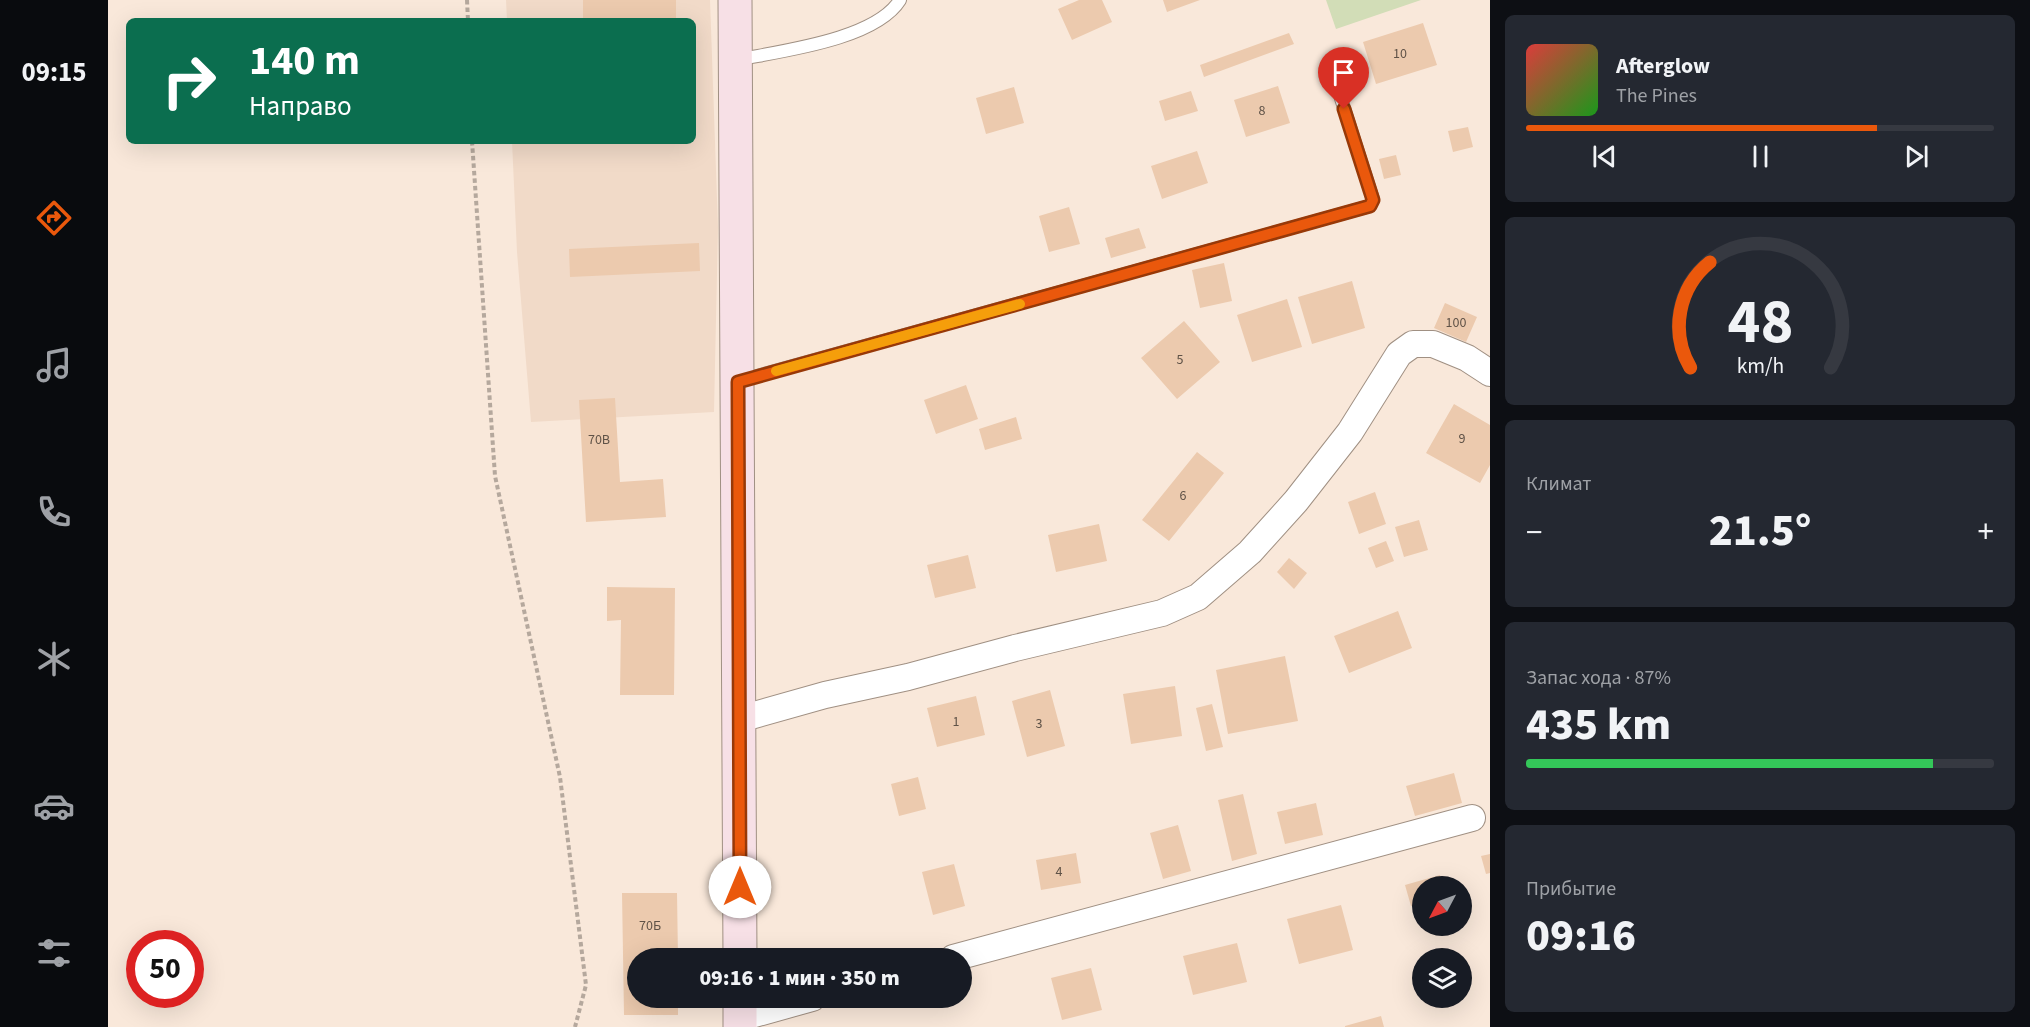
<!DOCTYPE html>
<html lang="ru">
<meta charset="utf-8">
<style>
:root{--surface:#171b24;--page:#242831;--text:#f1f3f6;--muted:#9ea1a6;--line:#363941;--accent:#ea580c}
body{margin:0;font-family:"Source Sans 3",sans-serif;background:var(--page);color:var(--text);height:100vh;display:flex;flex-direction:column;font-size:22px;white-space:nowrap}
*{box-sizing:border-box;margin:0}
p{font-size:20px;color:var(--muted)}
.icon{flex:none;width:33px;height:33px;fill:none;stroke:currentColor;stroke-width:2;stroke-linecap:round;stroke-linejoin:round}
.map{position:relative;flex:1;overflow:hidden}
.panel{display:flex;flex-direction:column;gap:15px;padding:15px;background:#0d0f14;width:540px}
.panel>*{flex:none}
.guide{position:absolute;left:18px;top:18px;width:570px;height:126px;border-radius:9px;box-shadow:0 6px 24px #0002;background:#0b6e4f;color:#fff;overflow:hidden}
.needle{width:39px;rotate:229deg}
.buttons{position:absolute;left:1304px;top:876px;display:grid;gap:12px}
.buttons a{display:grid;place-items:center;width:60px;height:60px;border-radius:50%;background:var(--surface);box-shadow:0 6px 24px #0002;font-size:30px}
.speed{position:absolute;left:18px;top:930px;display:flex;gap:12px;font-size:30px;font-weight:700;text-align:center}
.speed>*{display:grid;place-content:center;width:78px;height:78px;border-radius:50%;background:var(--surface);box-shadow:0 6px 24px #0002;line-height:1}
.speed .limit{border:9px solid #d22;background:#fff;color:#111}
.pin{position:absolute;display:grid;place-items:center;width:51px;height:51px;color:#fff;margin:-62px -26px;border-radius:50% 50% 50% 0;rotate:-45deg;box-shadow:0 0 6px #0007}
.pin .icon{rotate:45deg}
.me{position:absolute;width:66px;margin:-33px;rotate:0deg;stroke-linejoin:round;filter:drop-shadow(0 0 4px #0008)}
.turn{display:flex;align-items:center;gap:21px;height:126px;padding:0 24px;font-size:27px}
.turn .icon{width:78px;height:78px;stroke-width:2.5}
.turn b{display:block;font-size:42px;line-height:51px}
.big{font-size:45px;font-weight:800;line-height:1.1}
.panel .tile{flex:1;display:flex;flex-direction:column;justify-content:center;gap:9px;min-width:0;padding:0 21px;border-radius:9px;background:var(--page)}
.panel .dial{align-items:center;gap:0}
.dial svg{height:156px;overflow:visible;fill:none;stroke:var(--line);stroke-width:7;stroke-linecap:round;text-anchor:middle}
.dial text{fill:var(--text);stroke:none}
.song{display:flex;align-items:center;gap:18px}
.cover{width:72px;height:72px;border-radius:9px;background:linear-gradient(135deg,hsl(0 70% 55%),hsl(120 70% 35%))}
.played{height:6px;border-radius:3px;background:linear-gradient(90deg,var(--accent) 75%,var(--line) 75%)}
.keys{display:flex;justify-content:space-around;direction:ltr}
.heat{display:flex;justify-content:space-between;align-items:center;font-size:33px;direction:ltr}
.charge{height:9px;border-radius:4px;background:linear-gradient(90deg,#34c759 87%,var(--line) 0)}
.trip{position:absolute;left:519px;top:948px;width:345px;height:60px;border-radius:30px;background:var(--surface);box-shadow:0 6px 24px #0002;font-weight:800;line-height:60px;text-align:center}
main{display:flex;flex:1;min-height:0}
.tab-bar{display:flex;flex-direction:column;width:108px;justify-content:space-around;align-items:center;background:#090b0e;color:var(--muted)}
.tab-bar .icon{width:42px;height:42px}
.tab-bar .on{color:var(--accent)}
.tab-bar b{font-size:27px;color:var(--text)}
.map>svg:first-child{display:block}
.built{fill:#f1dac8}
.green{fill:#d2ddb7}
.building{fill:#eccaae}
.lines{fill:none;stroke-linecap:round;stroke-linejoin:round}
.service-casing{stroke:#a09083;stroke-width:14}
.minor-casing{stroke:#a09083;stroke-width:28}
.secondary-casing{stroke:#a09083;stroke-width:35}
.path{stroke:#b5a89d;stroke-width:4;stroke-dasharray:4.5 3;stroke-linecap:butt}
.service{stroke:#fff;stroke-width:12}
.minor{stroke:#fff;stroke-width:26}
.secondary{stroke:#f7e0e6;stroke-width:33}
.route-casing{stroke:#983908;stroke-width:15}
.route{stroke:#ea580c;stroke-width:10}
.slow{stroke:#f59e0b;stroke-width:10}
.labels{text-anchor:middle;dominant-baseline:central;stroke-width:4.5;stroke-linejoin:round;paint-order:stroke}
.number-label{font-size:14px;fill:#5f5247}
</style>
<main>
<nav class="tab-bar">
<b>09:15</b>
<svg class="icon on" aria-label="directions" viewBox="0 0 24 24"><path d="M12 3l9 9-9 9-9-9zM9 14v-3h6M13 9l2 2-2 2"/></svg>
<svg class="icon" aria-label="music" viewBox="0 0 24 24"><path d="M9 18V5l10-2v13"/><circle cx="6" cy="18" r="3"/><circle cx="16" cy="16" r="3"/></svg>
<svg class="icon" aria-label="phone" viewBox="0 0 24 24"><path d="M5 4h4l2 5-3 2q2 4 5 5l2-3 5 2v4C11 20 4 13 5 4z"/></svg>
<svg class="icon" aria-label="climate" viewBox="0 0 24 24"><path d="M12 3v18M4 7l16 10M4 17L20 7"/></svg>
<svg class="icon" aria-label="car" viewBox="0 0 24 24"><path d="M5 17H2v-5l4-1 3-4h7l3 4 3 1v5h-3M9 17h6M6 11h13"/><circle cx="7" cy="17" r="2"/><circle cx="17" cy="17" r="2"/></svg>
<svg class="icon" aria-label="filters" viewBox="0 0 24 24"><path d="M4 7h16M4 17h16"/><circle cx="9" cy="7" r="2"/><circle cx="15" cy="17" r="2"/></svg>
</nav>
<div class="map">
<svg width="1382" height="1027" viewBox="0 0 1382 1027">
<rect width="100%" height="100%" fill="#f9e8da"/>
<path class="built" d="M398 0H602L610 227 606 412 423 422 409 252 404 141H585V21H399Z"/>
<path class="green" d="M1218 0H1313L1228 29Z"/>
<path class="building" d="M475 0H568V21H475Z
M971 0H994L1004 22 964 40 950 9Z
M1055 0H1092L1059 12Z
M1315 23 1329 65 1268 84 1255 42Z
M1181 33 1186 44 1096 77 1092 65Z
M1170 86 1182 123 1138 137 1126 100Z
M906 87 916 123 878 134 868 98Z
M1083 91 1090 111 1057 121 1051 101Z
M1360 127 1365 147 1345 152 1340 131Z
M1089 151 1100 183 1054 199 1043 166Z
M1288 155 1293 175 1276 179 1271 159Z
M961 207 972 244 941 252 931 216Z
M1031 228 1038 248 1003 258 997 238Z
M591 243 592 271 462 277 461 249Z
M1116 263 1124 301 1092 308 1084 270Z
M1244 281 1257 328 1204 344 1190 297Z
M1179 299 1194 347 1144 362 1129 315Z
M1337 303 1369 317 1358 342 1326 328Z
M1076 321 1112 362 1069 399 1033 358Z
M858 385 870 419 828 434 816 400Z
M507 398 512 482 555 479 558 517 478 522 471 400Z
M1346 404 1382 425V465L1372 483 1318 453Z
M908 417 914 439 877 450 871 429Z
M1089 452 1116 473 1061 541 1034 520Z
M1267 492 1278 524 1251 534 1240 502Z
M1311 520 1320 550 1296 557 1287 527Z
M991 524 999 561 948 572 940 535Z
M1278 541 1286 561 1268 568 1260 548Z
M860 555 868 588 827 598 819 565Z
M1181 558 1199 573 1186 589 1169 572Z
M499 587 567 588 566 695H512L513 620 499 621Z
M1290 611 1304 648 1241 673 1226 636Z
M1177 656 1190 721 1120 734 1108 670Z
M1067 686 1074 736 1023 744 1015 694Z
M942 690 957 746 919 757 904 701Z
M868 696 877 735 829 747 819 708Z
M1104 704 1115 747 1098 751 1088 708Z
M1346 773 1354 803 1307 816 1298 786Z
M810 777 818 809 791 816 783 784Z
M1135 794 1149 854 1124 861 1110 800Z
M1208 803 1215 835 1177 844 1169 812Z
M1070 825 1083 871 1055 879 1042 833Z
M968 853 973 883 933 890 928 860Z
M1382 854V873L1378 874 1373 856Z
M846 864 857 906 825 915 814 872Z
M1332 875 1335 886H1314V902L1303 906 1297 885Z
M514 893H569L570 958H530V998H570V1015H516Z
M1233 905 1245 950 1191 964 1179 919Z
M1129 943 1139 982 1085 995 1075 956Z
M983 968 994 1010 954 1020 943 978Z
M1273 1016 1276 1027H1237V1026Z"/>
<g class="lines">
<g class="service-casing">
<path id="service" d="M628 60C672 51 767 40 792 0
M631 381 1262 206 1265 199 1222 64"/>
</g>
<g class="minor-casing">
<path id="minor" d="M632 719 717 695 800 677 907 648 1054 613 1090 597 1142 552 1188 501 1242 432 1291 354 1305 344H1325L1359 358 1382 373
M845 958 1364 818
M632 1018 704 998"/>
</g>
<g class="secondary-casing">
<path id="secondary" d="M627 0 632 958
M632 998V1027"/>
</g>
<path class="path" d="M359 0 360 21
M364 141 387 476 452 777 478 985 467 1027"/>
<use href="#service" class="service"/>
<use href="#minor" class="minor"/>
<use href="#secondary" class="secondary"/>
</g>
<g class="lines">
<g class="route-casing">
<path id="route" d="M632 887 630 382 1262 206 1265 200 1236 109"/>
</g>
<use href="#route" class="route"/>
<path class="slow" d="M668 371 912 304"/>
</g>
<g class="labels">
<g class="number-label">
<text x="1292" y="54">10</text>
<text x="1154" y="111">8</text>
<text x="1348" y="323">100</text>
<text x="1072" y="360">5</text>
<text x="1354" y="439">9</text>
<text x="491" y="440">70В</text>
<text x="1075" y="496">6</text>
<text x="848" y="722">1</text>
<text x="931" y="724">3</text>
<text x="951" y="872">4</text>
<text x="542" y="926">70Б</text>
</g>
</g>
</svg>
<div class="buttons">
<a><svg class="needle" viewBox="-14 -14 28 28"><path d="M0-13l5 13h-10z" fill="#e53935"/><path d="M0 13l5-13h-10z" fill="#9ea1a6"/></svg></a>
<a><svg class="icon" aria-label="layers" viewBox="0 0 24 24"><path d="M12 4l9 5-9 5-9-5zM3 14l9 5 9-5"/></svg></a>
</div>
<div class="speed"><div class="limit">50</div></div>
<div class="pin" style="left:1236px;top:109px;background:#d93025"><svg class="icon" aria-label="arrive" viewBox="0 0 24 24"><path d="M6 21V4h12l-3 4 3 4H6"/></svg></div>
<svg class="me" style="left:632px;top:887px" viewBox="-20 -20 40 40"><circle r="19" fill="#fff"/><path d="M0-13L10 11 0 6-10 11z" fill="#ea580c"/></svg>
<div class="trip">09:16 · 1 мин · 350 m</div>
<div class="guide">
<div class="turn"><svg class="icon" aria-label="right" viewBox="0 0 24 24"><path d="M7 20v-9h11M14 6l5 5-5 5"/></svg><div><b>140 m</b>Направо</div></div>
</div>
</div>
<section class="panel">
<div class="tile">
<div class="song"><i class="cover"></i><div><b>Afterglow</b><p>The Pines</p></div></div>
<div class="played"></div>
<div class="keys"><svg class="icon" aria-label="previous" viewBox="0 0 24 24"><path d="M18 5L8 12l10 7zM5 5v14"/></svg><svg class="icon" aria-label="pause" viewBox="0 0 24 24"><path d="M8 5v14M16 5v14"/></svg><svg class="icon" aria-label="next" viewBox="0 0 24 24"><path d="M6 5l10 7-10 7zM19 5v14"/></svg></div>
</div>
<div class="tile dial"><svg viewBox="0 0 100 80">
<path d="M14 69A42 42 0 1 1 86 69"/>
<path d="M14 69A42 42 0 0 1 24 15" stroke="#ea580c"/>
<text x="50" y="56" font-size="32" font-weight="700">48</text>
<text x="50" y="72" font-size="11">km/h</text>
</svg></div>
<div class="tile"><p>Климат</p>
<div class="heat"><a>−</a><b class="big">21.5°</b><a>+</a></div>
</div>
<div class="tile"><p>Запас хода · 87%</p><b class="big">435 km</b><div class="charge"></div></div>
<div class="tile"><p>Прибытие</p><b class="big">09:16</b></div>
</section>
</main>
